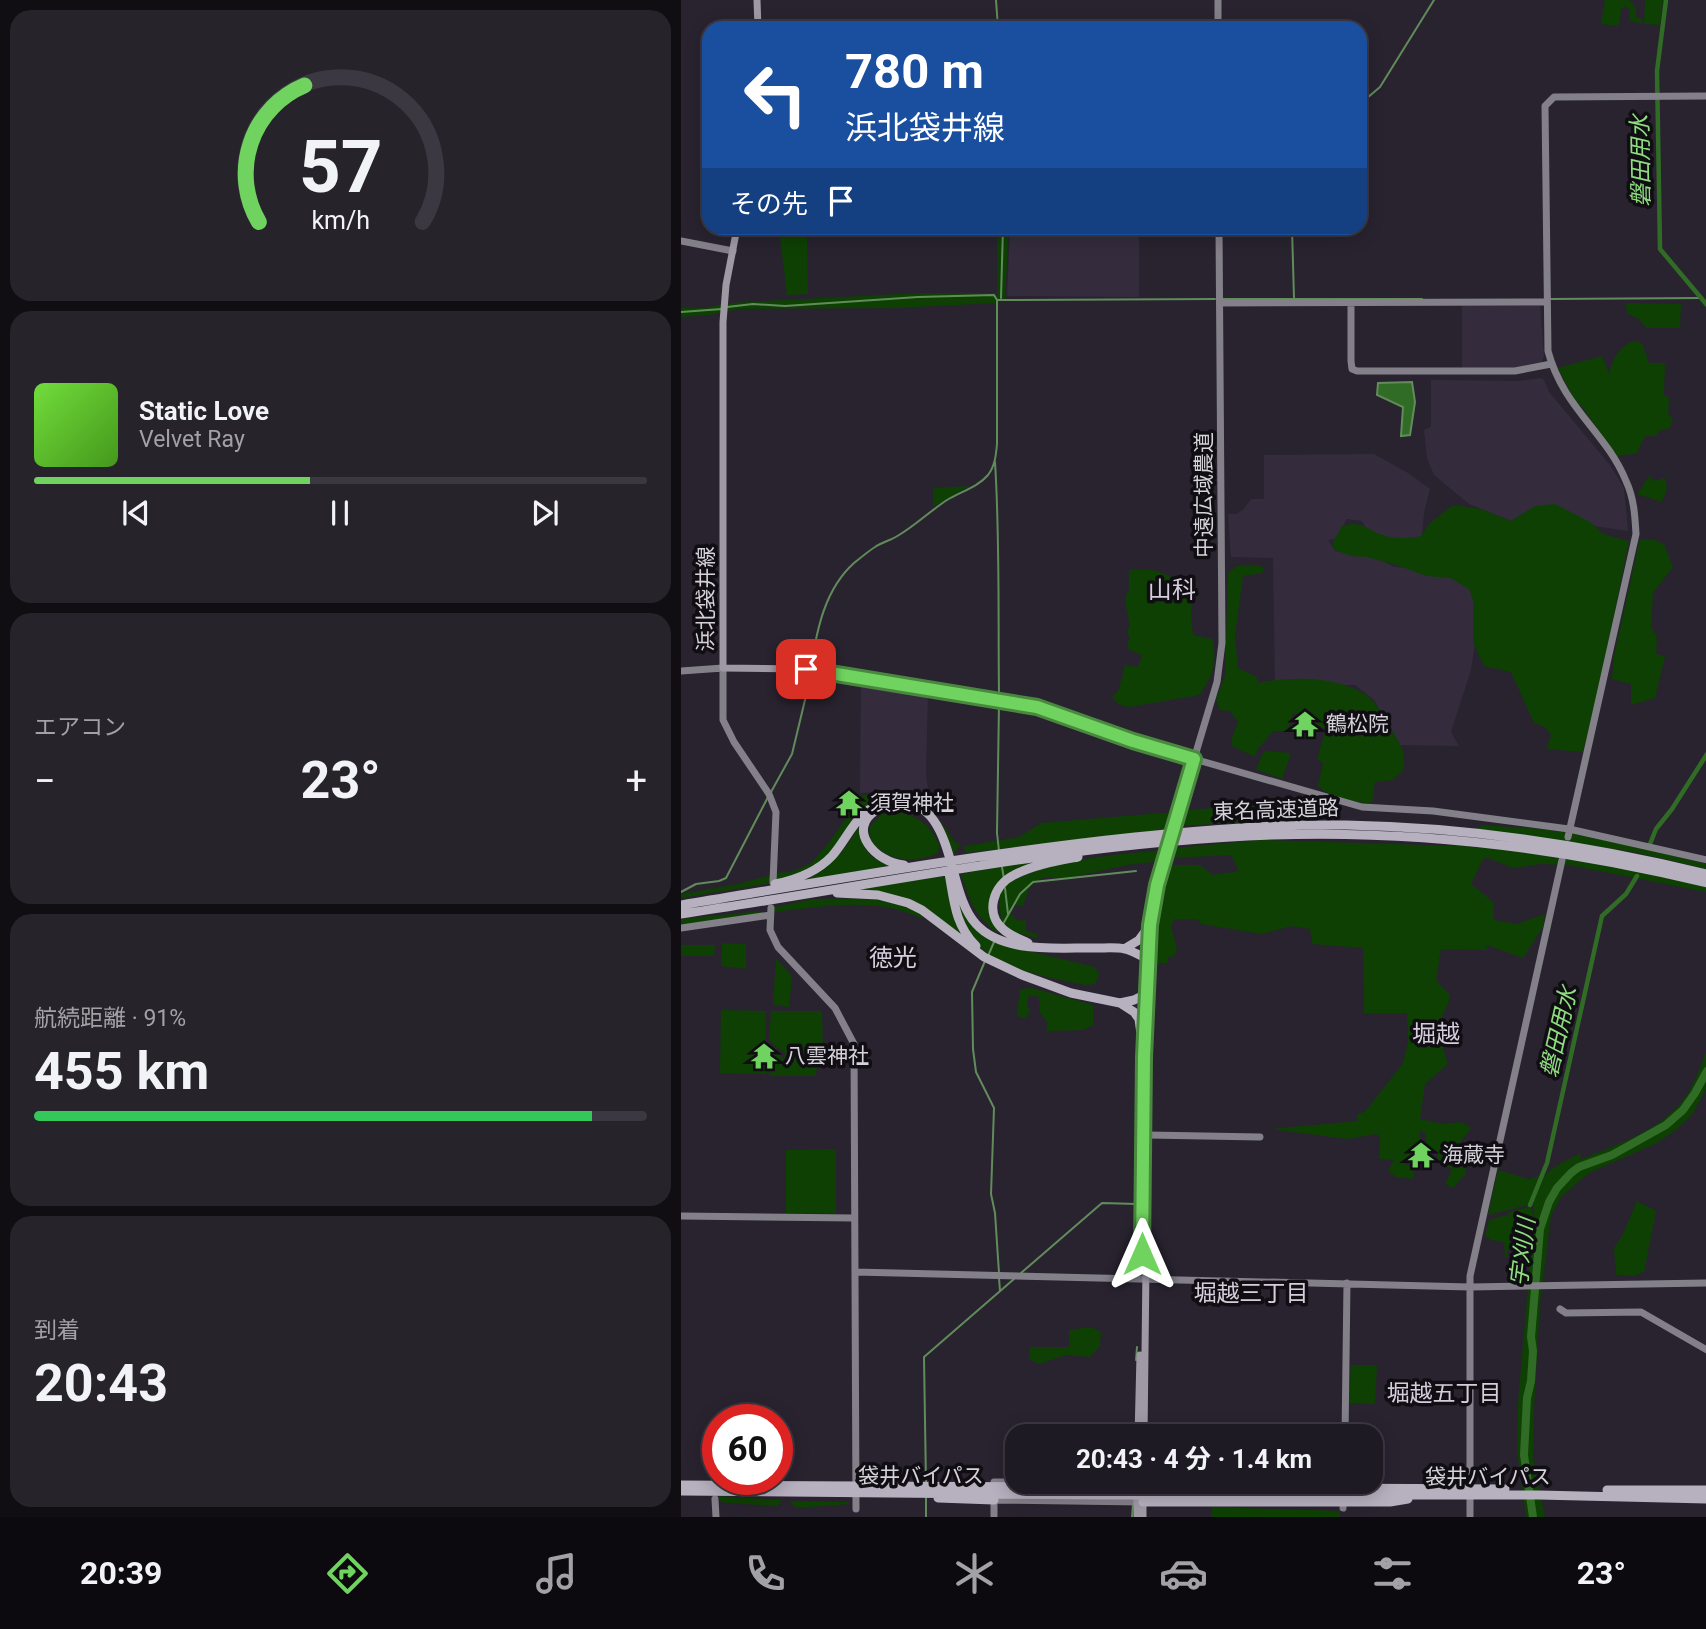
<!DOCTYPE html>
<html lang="ja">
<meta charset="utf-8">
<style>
:root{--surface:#1e1a23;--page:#26232b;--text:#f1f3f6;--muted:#a1a1a6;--line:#3c3841;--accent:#70d35f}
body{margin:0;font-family:Roboto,"Noto Sans JP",sans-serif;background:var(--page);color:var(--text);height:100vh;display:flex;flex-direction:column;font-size:26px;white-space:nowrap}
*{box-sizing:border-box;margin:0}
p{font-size:23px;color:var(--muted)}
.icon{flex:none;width:38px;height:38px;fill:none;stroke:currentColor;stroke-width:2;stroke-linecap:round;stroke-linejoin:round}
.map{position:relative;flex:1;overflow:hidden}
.drawer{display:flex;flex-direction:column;gap:10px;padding:10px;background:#100e13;width:681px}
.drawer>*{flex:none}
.banner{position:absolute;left:21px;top:21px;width:665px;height:214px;border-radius:21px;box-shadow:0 4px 18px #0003,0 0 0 2px var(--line);background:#1a4fa0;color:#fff;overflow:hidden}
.speed{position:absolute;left:21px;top:1404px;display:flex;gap:14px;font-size:35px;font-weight:700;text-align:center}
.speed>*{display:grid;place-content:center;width:91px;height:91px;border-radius:50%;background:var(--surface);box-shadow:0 4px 18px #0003,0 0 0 2px var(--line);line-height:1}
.speed .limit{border:10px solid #d22;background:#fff;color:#111}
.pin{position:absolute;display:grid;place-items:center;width:60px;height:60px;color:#fff;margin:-30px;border-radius:14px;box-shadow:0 4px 10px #0006}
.me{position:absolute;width:77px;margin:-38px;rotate:0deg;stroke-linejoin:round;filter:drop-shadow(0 0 5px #0008)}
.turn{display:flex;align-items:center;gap:24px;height:147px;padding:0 28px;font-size:32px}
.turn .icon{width:91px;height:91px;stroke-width:2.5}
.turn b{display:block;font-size:49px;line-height:60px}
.then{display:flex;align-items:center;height:66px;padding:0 28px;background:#0003;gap:14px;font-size:26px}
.big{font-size:52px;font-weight:700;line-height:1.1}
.drawer .tile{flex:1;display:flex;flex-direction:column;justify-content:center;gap:10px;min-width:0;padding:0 24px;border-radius:21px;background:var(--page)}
.drawer .dial{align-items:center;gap:0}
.dial svg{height:182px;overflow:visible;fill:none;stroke:var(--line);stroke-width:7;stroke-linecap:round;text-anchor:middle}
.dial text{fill:var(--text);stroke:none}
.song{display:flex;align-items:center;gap:21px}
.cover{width:84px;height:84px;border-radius:10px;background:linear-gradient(135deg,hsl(100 70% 55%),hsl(100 70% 35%))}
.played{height:7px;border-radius:4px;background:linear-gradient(90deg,var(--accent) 45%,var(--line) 45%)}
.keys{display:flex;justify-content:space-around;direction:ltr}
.heat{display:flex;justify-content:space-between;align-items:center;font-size:38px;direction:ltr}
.charge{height:10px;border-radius:5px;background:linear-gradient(90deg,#34c759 91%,var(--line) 0)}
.trip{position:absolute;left:324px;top:1424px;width:378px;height:70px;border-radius:21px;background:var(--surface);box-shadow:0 4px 18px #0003,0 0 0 2px var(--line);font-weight:700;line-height:70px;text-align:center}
.tab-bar{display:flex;height:112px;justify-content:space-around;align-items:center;background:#0c0a0e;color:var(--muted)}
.tab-bar .icon{width:49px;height:49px}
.tab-bar .selected{color:var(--accent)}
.tab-bar b{font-size:32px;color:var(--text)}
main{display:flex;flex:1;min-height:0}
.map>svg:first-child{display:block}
.built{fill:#342c3d}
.green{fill:#0e4004}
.water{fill:#316c26;stroke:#628b5c;stroke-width:2}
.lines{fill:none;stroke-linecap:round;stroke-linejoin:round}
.stream{stroke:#628b5c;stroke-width:2}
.canal{stroke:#316c26;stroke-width:4.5}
.river{stroke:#316c26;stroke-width:8}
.secondary{stroke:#84808a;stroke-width:7}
.primary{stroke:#9f99a5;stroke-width:7}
.highway{stroke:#b6b0bf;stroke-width:9}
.route-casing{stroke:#49893e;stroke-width:18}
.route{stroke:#70d35f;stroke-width:12}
.labels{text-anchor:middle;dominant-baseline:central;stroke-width:7;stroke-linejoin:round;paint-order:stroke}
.street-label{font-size:21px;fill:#d5d2da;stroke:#100e13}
.poi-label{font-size:21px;fill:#d5d2da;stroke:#100e13;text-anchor:start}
.water-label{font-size:23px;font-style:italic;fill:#8ede80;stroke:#100e13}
.neighbourhood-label{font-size:23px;fill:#d4cddc;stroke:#100e13}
.quarter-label{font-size:24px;fill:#d4cddc;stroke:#100e13}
</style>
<main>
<section class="drawer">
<div class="tile dial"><svg viewBox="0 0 100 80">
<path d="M14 69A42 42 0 1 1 86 69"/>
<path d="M14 69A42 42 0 0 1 34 9" stroke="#70d35f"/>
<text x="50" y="56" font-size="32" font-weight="700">57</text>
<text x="50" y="72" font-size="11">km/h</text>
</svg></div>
<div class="tile">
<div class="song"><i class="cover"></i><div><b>Static Love</b><p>Velvet Ray</p></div></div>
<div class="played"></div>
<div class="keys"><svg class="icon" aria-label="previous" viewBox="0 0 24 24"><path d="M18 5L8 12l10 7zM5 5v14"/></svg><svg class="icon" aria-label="pause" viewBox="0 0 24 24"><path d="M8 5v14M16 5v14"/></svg><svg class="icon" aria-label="next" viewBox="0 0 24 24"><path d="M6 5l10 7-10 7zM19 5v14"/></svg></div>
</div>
<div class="tile"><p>エアコン</p>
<div class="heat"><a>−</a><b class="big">23°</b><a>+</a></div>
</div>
<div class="tile"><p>航続距離 · 91%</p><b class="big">455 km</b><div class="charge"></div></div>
<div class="tile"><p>到着</p><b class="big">20:43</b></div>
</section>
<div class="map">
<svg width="1026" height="1517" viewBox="0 0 1026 1517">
<rect width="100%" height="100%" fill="#28232f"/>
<path class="built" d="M329 228H458V297L326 296Z
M781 306H859L863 356 860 364 836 368H781Z
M860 378 863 380 868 392 929 465 943 488 947 531 913 526 874 505 851 508 830 521 788 504 753 475 746 458 743 430 750 427V380L836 381Z
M693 454 727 473 749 489 743 512 741 537 691 540 681 521 666 519 654 539 647 540 654 551 687 553 713 567 760 569 806 562 790 670 770 732 778 746 719 745 693 700 674 685 594 686 592 558 550 557 547 514H555L562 510 570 499H583V455Z
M180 682 247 692 245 774 249 804 235 794 218 791 179 793Z"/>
<path class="green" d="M924 0H948L955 8V17L961 19V24L948 20 949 10 945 6 940 8 939 21 936 26 920 24Z
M964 0H982L979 25 963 24Z
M316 228H328L324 299 316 300Z
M126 236 127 294 106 295 99 237Z
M239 293H315V303L215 308 57 309 28 315 0 317V308H24L47 303Z
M944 303 1000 304 999 328H965L958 319 947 314Z
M952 341 961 343 968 363H984L983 395 988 398 987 413 992 420 989 428 978 431 975 436H964L956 453 936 456 901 407 894 401 877 368 921 356 928 374C931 360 938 347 952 341Z
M969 475 972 481 984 478 986 488 981 502 956 494Z
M288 486 252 507V488Z
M874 504 909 522 922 534 948 541 917 694 902 752 866 749 870 735 864 727 853 723 830 672 803 666 792 642V600L788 589 769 578 745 576 716 565 685 557 670 556 654 550 651 544 661 526C684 520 686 531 705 536 717 539 728 539 740 536L748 524 772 505 800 509 830 521 854 506Z
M959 539 973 540 983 544 992 567 972 593 970 627 976 637 975 654 984 656 974 698 950 705V684L931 679 933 656Z
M577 565 583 568 581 573 562 576 554 635 557 668 576 677 577 683C608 676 662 676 689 698 697 705 704 720 710 729 721 747 724 749 723 769L712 780 694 782 691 803C673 803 650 798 637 786L642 763 636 759 645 729 632 723V713L627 710 624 717 612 713 616 702 606 731H592L576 750 574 757 551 746 550 740 557 722 549 711 538 710 535 699 544 676 547 573 556 566Z
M448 570H472L514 585 510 614 512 635 531 639C537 661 532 677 518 695L448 707 439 705 431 698 438 689 444 665 457 667 461 655 448 650 446 644 449 639 446 632 449 626 444 600 448 589Z
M583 751 610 753 601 779 575 769Z
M208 794C249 801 252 812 275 843L279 844 273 854 262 833 235 804 191 806 133 869 93 885 92 873 109 872 129 864 147 844 166 817 165 799 172 795Z
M603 804 624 809 642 818 498 826 504 810Z
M210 812C233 812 251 825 259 847L256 854C231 864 204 861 189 839V826L201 814Z
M493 812 489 829 284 853 283 846 338 837 360 823Z
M179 825C179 847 188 859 209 865L122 882C152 866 161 854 179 825Z
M801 825 861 829 921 838 1025 864V869L953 852 796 829Z
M579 840 809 847 939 867 1026 886 1025 892 888 865 860 864 832 868 807 858 802 859 790 884 812 902 813 920 836 924 864 914 862 927 842 958 806 945 805 948 811 950 760 949 755 980 769 995C767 1010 761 1012 759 1023 757 1036 763 1051 767 1064L744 1084 739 1119 762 1124 779 1122 788 1126 789 1130 779 1142 778 1148 786 1162 784 1175 772 1188 764 1184 771 1170 763 1164 757 1163V1153L745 1148V1133L739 1131 738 1148H734L732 1162 719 1161 733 1169 732 1179 715 1177 707 1171 713 1160 698 1159 699 1137 695 1134 666 1139 589 1129 677 1121 676 1114 684 1112 722 1063 727 1043 726 1013H683L682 948 631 944 629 929 611 926 580 934 520 924 516 919H493L490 926 496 949 492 957H487L486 963H475L474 906 487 865H519L532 875 558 871 550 855 491 858 494 848Z
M481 850 478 861 447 865 391 877 361 878 348 888 342 906 331 905 329 913 337 921 345 920V931L356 934V938L330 931 320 921 317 889C364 859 426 856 481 850Z
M349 861 350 864 329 877 312 906 321 928 316 933C294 916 288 900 280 874Z
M271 873 302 934 335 948 414 967 418 975 414 984 404 985C356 975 294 967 277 912 273 900 273 886 271 873Z
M91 875V883L0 898V894L57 884Z
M265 876 273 920 283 939C249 912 217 895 174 889Z
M131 899C169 899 210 894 243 916L240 918C191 896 144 907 92 912L90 908Z
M80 911 81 915 0 927V919Z
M41 943 65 944V969L40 966Z
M0 945H34L33 956H0Z
M95 958 111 976 108 1007 92 1005Z
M352 988 412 1005V1025L402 1030 365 1031 367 1023 359 1013 358 997 348 995 346 1005 349 1011 345 1018 338 1017 336 1014 339 989Z
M40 1010 85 1011 84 1044 95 1048 103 1061 104 1053 88 1041 90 1011H141L142 1053 137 1052 135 1076H88V1069L85 1074 39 1073Z
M1025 1052V1089L1011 1115 996 1129 976 1143 908 1173 880 1197 870 1216 859 1303 853 1408 852 1458 864 1517H845L836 1450 837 1403 852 1228 848 1235 838 1231 830 1232 826 1258H824L823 1242 810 1240 804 1236 808 1220 826 1215 828 1218 827 1213 850 1206 853 1222C854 1216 852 1211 852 1205 853 1175 876 1165 900 1153L899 1160C936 1144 981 1131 1005 1096 1014 1083 1019 1067 1025 1052Z
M155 1149V1213H105V1150Z
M817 1170 848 1179 858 1176 847 1205 807 1215Z
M956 1201 975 1211 963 1272 953 1276 935 1275 933 1248 942 1234Z
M410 1327 420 1332 419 1346 409 1357 385 1355 358 1364 348 1359 349 1347H388V1330Z
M670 1365H696L694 1404 668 1403Z
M38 1496 101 1500 97 1506 47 1503 40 1502Z
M108 1501 167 1502 168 1504 115 1508Z
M531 1507 659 1511V1517H530Z"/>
<path class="water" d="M731 382 734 402 729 435 720 436 722 407 696 395 697 383Z"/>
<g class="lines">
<path class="stream" d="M315 0 317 28
M679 104 699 87 753 0
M611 228 613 298
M320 298 322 228
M540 299H741
M869 299 1019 298
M46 307 72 304 104 306 237 297 313 295 316 300 534 299
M0 312 41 309
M314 462C319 540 317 618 318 695
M130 666C136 629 144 589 173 563 178 559 189 550 194 547 201 542 211 540 218 535 235 525 249 511 266 500 279 492 297 487 307 475 314 466 315 455 316 444V301
M90 792 111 754 130 675
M318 851 316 833 318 704
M321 867 323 879
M324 888 327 914
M0 892 15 884 38 881 45 878 87 797
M322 924 339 894 352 882 455 871
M307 956 313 942
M304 961 291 992 292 1049 295 1072 313 1108 310 1194 314 1213 318 1273
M340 1273 421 1203 456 1204
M318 1278 319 1291
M455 1360 456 1347
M245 1484 243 1357 333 1279
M245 1497V1517
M451 1517 452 1504"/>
<path class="canal" d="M985 0 976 71 979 249 1026 305
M969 844 975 829 991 809 1026 754
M849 1205 866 1163 921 916 945 894 956 876"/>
<path class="river" d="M852 1517 843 1455 846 1398 850 1381 852 1351 850 1337 859 1229 868 1202 876 1188 890 1173 898 1167 931 1155 985 1125 1002 1110 1014 1093 1026 1071"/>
<path class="secondary" d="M537 0V28
M538 228 541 643 536 682 513 759 681 807 752 811 888 829 1026 860
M0 241 52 251
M539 303 866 302
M670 303V361L671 369 676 371H834L870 364
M0 671 42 668V720L53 742 88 794 95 812 92 882
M887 837 955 534C954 516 953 498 945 481 925 432 882 408 867 351L864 106 873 97 1026 96
M90 908 89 930 97 947 154 1008 173 1044 175 1509
M0 928 89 915
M467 1135 579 1137
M0 1216 173 1218
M174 1272 789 1287 1026 1283
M879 1309 885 1313 960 1312 1026 1350
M664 1437 666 1283
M35 1475V1480
M436 1482H460
M34 1499 35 1517
M313 1500 461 1502
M662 1508 663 1482
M313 1517V1482H336
M789 1517V1276L881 860"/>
<path class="primary" d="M76 0 77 28
M56 228 45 285 42 322V668L125 669 344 705 377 714 452 742 513 759 476 885 469 925 463 1437
M457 1437 459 1355
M462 1482V1517
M456 1517V1482"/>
<path class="highway" d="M196 810C164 829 195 863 223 865
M268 873C273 901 274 925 295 946
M94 884C114 880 136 872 151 856 168 837 177 807 206 802 277 792 263 890 295 924 323 955 380 947 417 948 425 948 435 947 444 949 452 951 460 956 468 960
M156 893 197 895 227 903 241 910 303 957 341 975 390 993 439 1003 453 1012 458 1019 463 1057
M0 905C151 880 302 853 454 837 525 830 594 824 665 825 787 827 907 845 1026 874
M0 914C197 885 392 842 591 835 737 830 883 848 1026 883
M347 943C339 939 330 936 323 930 303 914 312 885 333 875 352 865 376 861 397 857
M443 949 458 940 469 925
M439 1003 453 1000 467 993
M0 1485 824 1489
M926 1490H1026
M0 1491 425 1495H858L1026 1499
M257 1498 313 1500
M462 1502H709L727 1499"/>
</g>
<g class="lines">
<g class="route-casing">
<path id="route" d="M125 669 356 707 452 741 513 759 476 885 469 925 463 1057 461 1254"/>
</g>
<use href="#route" class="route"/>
</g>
<defs>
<g id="temple-bare" transform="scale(2.1)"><path d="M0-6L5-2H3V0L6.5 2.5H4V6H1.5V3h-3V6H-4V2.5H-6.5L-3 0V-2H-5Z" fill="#70d35f" stroke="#100e13" stroke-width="2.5" paint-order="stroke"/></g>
</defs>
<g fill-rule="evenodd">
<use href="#temple-bare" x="624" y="724"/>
<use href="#temple-bare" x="168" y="803"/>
<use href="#temple-bare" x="83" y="1056"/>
<use href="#temple-bare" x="740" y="1155"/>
</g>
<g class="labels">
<g class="street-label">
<text transform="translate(523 495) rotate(-90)">中遠広域農道</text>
<text transform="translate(25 599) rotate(-90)">浜北袋井線</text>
<text transform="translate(595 810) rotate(-2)">東名高速道路</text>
<text x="240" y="1476">袋井バイパス</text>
<text x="807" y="1477">袋井バイパス</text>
</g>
<g class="poi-label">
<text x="645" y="724">鶴松院</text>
<text x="189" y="803">須賀神社</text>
<text x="104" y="1056">八雲神社</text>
<text x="761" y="1155">海蔵寺</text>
</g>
<g class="water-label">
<text transform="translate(960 161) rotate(-91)">磐田用水</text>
<text transform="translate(878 1032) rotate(-77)">磐田用水</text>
<text transform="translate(842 1252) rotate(-83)">宇刈川</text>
</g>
<g class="neighbourhood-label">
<text x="570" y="1293">堀越三丁目</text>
<text x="763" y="1393">堀越五丁目</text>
</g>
<g class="quarter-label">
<text x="491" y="590">山科</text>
<text x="212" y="958">徳光</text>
<text x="755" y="1034">堀越</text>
</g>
</g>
</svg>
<div class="speed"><div class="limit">60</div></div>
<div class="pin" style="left:125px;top:669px;background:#d93025"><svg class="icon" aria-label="arrive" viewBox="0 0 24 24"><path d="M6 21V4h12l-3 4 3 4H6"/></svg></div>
<svg class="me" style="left:461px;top:1254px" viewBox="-20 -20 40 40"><path d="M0-17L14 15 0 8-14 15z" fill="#70d35f" stroke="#fff" stroke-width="4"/></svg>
<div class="trip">20:43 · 4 分 · 1.4 km</div>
<div class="banner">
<div class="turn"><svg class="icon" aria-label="left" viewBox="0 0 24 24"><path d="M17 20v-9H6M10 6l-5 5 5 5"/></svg><div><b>780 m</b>浜北袋井線</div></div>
<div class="then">その先<svg class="icon" aria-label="arrive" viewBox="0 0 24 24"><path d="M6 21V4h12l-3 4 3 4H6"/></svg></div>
</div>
</div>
</main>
<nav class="tab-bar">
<b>20:39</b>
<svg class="icon selected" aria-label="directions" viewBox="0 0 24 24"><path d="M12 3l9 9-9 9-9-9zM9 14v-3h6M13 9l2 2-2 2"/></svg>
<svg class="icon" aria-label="music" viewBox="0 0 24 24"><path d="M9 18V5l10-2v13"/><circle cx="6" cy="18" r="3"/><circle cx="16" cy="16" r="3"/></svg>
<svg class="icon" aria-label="phone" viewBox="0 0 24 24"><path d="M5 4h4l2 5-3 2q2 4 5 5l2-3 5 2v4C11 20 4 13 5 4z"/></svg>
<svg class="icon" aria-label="climate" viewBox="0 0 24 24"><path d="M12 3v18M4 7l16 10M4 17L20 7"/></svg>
<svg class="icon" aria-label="car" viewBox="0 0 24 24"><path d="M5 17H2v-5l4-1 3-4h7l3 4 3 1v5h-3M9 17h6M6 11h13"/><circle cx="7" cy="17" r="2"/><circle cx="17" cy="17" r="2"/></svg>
<svg class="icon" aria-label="filters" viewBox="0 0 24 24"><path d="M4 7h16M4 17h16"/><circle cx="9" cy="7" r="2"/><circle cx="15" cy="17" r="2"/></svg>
<b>23°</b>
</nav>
